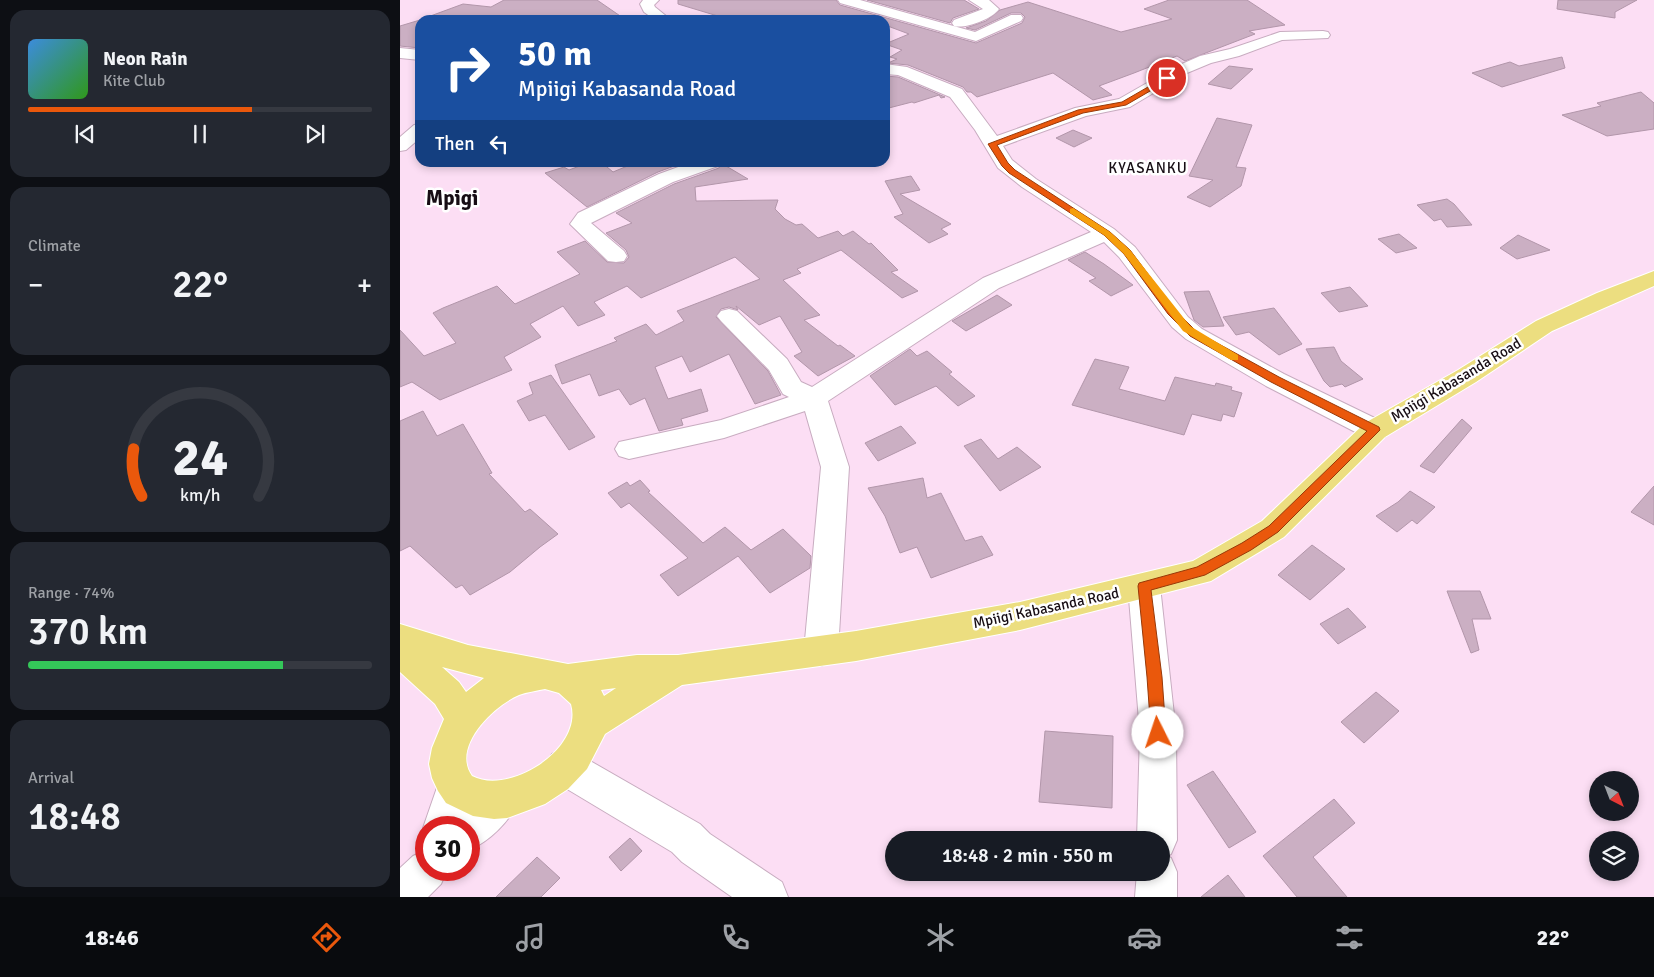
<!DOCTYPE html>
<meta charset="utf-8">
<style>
:root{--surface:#171b24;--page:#242831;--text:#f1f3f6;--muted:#9ea1a6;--line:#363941;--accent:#ea580c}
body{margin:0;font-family:Signika,sans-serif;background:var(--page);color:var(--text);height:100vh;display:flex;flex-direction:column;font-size:19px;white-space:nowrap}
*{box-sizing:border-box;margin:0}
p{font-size:16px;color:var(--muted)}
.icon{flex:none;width:28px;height:28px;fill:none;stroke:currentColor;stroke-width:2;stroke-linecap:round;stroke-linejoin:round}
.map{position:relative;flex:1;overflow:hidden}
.panel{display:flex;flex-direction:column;gap:10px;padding:10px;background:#0d0f14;width:400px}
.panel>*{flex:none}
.banner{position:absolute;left:15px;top:15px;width:475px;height:152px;border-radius:15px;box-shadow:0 2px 8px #0003;background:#1a4fa0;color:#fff;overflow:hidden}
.needle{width:32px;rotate:138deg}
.buttons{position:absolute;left:1189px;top:771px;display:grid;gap:10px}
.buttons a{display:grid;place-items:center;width:50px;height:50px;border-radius:50%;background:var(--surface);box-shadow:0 2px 8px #0003;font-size:25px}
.speed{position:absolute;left:15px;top:816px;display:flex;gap:10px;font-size:25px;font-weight:700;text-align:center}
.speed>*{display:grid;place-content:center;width:65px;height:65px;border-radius:50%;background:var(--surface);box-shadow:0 2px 8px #0003;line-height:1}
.speed .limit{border:8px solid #d22;background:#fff;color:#111}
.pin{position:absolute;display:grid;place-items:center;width:42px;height:42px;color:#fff;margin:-21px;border:2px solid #fff;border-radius:50%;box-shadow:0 1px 5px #0007}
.me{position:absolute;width:55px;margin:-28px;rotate:356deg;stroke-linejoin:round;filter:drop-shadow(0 0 4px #0008)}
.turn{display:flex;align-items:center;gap:18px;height:105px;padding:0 20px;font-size:22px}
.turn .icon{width:65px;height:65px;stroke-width:2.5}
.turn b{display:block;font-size:35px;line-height:42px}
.then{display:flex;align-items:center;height:48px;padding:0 20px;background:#0003;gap:10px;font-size:19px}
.big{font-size:38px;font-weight:600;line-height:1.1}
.panel .tile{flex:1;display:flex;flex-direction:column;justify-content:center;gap:8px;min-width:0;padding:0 18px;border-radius:15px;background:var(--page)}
.panel .dial{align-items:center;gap:0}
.dial svg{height:130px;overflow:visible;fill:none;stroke:var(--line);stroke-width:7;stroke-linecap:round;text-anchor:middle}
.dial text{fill:var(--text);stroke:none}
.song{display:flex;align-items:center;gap:15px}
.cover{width:60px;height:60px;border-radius:8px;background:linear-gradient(135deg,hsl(210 70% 55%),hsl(110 70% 35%))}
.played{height:5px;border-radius:2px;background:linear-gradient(90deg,var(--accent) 65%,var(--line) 65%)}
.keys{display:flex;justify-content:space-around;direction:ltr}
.heat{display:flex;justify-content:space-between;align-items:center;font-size:28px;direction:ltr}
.charge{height:8px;border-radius:4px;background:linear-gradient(90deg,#34c759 74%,var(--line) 0)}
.trip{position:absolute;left:485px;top:831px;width:285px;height:50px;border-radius:25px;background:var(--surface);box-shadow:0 2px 8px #0003;font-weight:600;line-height:50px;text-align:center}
.menu{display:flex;height:80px;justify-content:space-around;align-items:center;background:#090b0e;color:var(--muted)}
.menu .icon{width:35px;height:35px}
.menu .on{color:var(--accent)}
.menu b{font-size:22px;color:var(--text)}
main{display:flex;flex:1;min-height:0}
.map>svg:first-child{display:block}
.building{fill:#cbafc3;stroke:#b296aa}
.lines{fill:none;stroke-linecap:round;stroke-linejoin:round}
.minor-casing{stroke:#c8acc0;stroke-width:2}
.major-casing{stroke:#fff;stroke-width:2}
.minor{fill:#fff;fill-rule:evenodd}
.major{fill:#ecde80;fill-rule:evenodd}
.route{fill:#ea580c;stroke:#983908}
.slow{fill:#f59e0b}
.labels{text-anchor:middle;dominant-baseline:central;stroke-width:5;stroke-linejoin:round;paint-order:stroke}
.far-quarter-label{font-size:15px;letter-spacing:1px;fill:#170d14;stroke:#fff}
.street-label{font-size:15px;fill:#170d14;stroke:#fff}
.far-town-label{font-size:21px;font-weight:bold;fill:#170d14;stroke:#fff}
</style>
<main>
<section class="panel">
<div class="tile">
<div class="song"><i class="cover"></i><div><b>Neon Rain</b><p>Kite Club</p></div></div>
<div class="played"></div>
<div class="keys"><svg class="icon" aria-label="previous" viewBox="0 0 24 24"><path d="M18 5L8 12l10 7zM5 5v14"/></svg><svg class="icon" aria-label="pause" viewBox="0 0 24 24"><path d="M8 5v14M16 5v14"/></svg><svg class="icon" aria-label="next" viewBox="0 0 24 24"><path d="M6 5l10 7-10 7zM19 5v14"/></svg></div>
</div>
<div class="tile"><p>Climate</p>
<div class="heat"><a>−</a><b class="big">22°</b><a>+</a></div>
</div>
<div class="tile dial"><svg viewBox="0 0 100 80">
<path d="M14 69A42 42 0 1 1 86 69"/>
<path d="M14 69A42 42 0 0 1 9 40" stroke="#ea580c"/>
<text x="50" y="56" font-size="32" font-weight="700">24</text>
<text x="50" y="72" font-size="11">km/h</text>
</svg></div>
<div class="tile"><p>Range · 74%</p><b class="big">370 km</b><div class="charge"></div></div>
<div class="tile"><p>Arrival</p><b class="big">18:48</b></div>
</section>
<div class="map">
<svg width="1254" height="897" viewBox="0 0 1254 897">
<rect width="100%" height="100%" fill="#fcdef4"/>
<path class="building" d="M104 0H197L226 20H25V18L63 4 91 7Z
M278 0H436L440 5 576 43 622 23 625 17 621 13H611L575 30 566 28 586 21 600 10 628 2 721 32 772 19 744 9 769 0H847L885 25 849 31 855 34 785 61 777 56 734 73 699 86 712 95 693 100 653 73 577 97 571 92H567L563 87 508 65 488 63 497 59 490 57 502 50 485 44 509 34 485 25V20H388L383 18 379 20H331L278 4Z
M467 0H564L579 9 553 18 550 23Z
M1158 0H1237L1215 12V18L1157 9Z
M20 20V48L0 46V26Z
M1162 57 1165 68 1102 87 1072 73 1110 62 1119 66Z
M829 66 853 69 831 89 808 84Z
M485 76 498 77 545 97 541 98 539 95 514 103 512 102 485 109Z
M1241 92 1254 103V129L1207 136 1162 115 1201 106 1197 103Z
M817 118 852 125 836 167 846 168 841 186 810 207 787 197 813 180 789 176Z
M673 130 692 138 674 147 656 138Z
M190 162H201L213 172 237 162H285L258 172 187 207 145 173 164 167 169 170Z
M321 163 348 179 295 187 296 201 378 200 375 209 385 219 396 225 402 224 418 238 438 231 443 236 453 231 469 244 471 243 498 270 491 272 518 291 502 298 441 250 397 269 401 273 383 280 420 315 404 320 438 346 440 345 455 356 418 376 394 356 402 352 380 316 359 325 336 306 338 310 329 307 321 309 316 317 368 371 381 395 355 404 329 354 290 372 282 356 255 367 268 399 301 389 308 411 281 419 283 425 259 431 245 398 230 405 219 389 199 396 190 374 162 384 155 365 217 341 214 338 246 324 256 335 284 321 277 311 360 279 335 257 241 298 227 286 194 302 205 315 178 326 163 306 130 324 141 337 104 357 112 370 40 400 12 382 0 387V330L24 356 56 343 33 313 43 308 97 286 115 304 180 274 157 252 185 241 207 262 224 263 229 257 226 250 206 233 232 223 216 213 274 184 319 168Z
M511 176 520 190 500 194 551 224 541 229 548 234 529 243 494 217 503 214 485 181Z
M1047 199 1054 204 1072 225 1047 227 1041 219 1034 221 1017 205Z
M999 234 1017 248 996 253 978 239Z
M1118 235 1150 250 1117 259 1100 248Z
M685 252 704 264 733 285 711 296 689 281 696 278 668 260Z
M950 287 968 306 939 312 921 293Z
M809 291 824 326 803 327 794 320 784 292Z
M597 295 612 305 566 331 552 321Z
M874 308 902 344 879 355 849 332 836 335 823 317Z
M934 347 941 361 963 379 945 387 942 384 930 387 924 381 906 349Z
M510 349 517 356 527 351 552 372 549 374 575 396 558 406 536 386 495 405 470 376Z
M695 359 729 367 719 389 765 401 775 377 815 386 816 383 832 387 831 390 842 393 834 417 823 414 821 421 792 414 784 435 672 405Z
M151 375 195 437 169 450 145 415 129 421 117 401 133 394 129 383Z
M23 411 37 436 63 424 92 473 89 474 125 512 130 509 158 534 140 547 110 572 70 595 62 585 56 588 10 546 0 551V421Z
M1062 419 1072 428 1034 473 1020 466Z
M501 426 516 443 478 461 465 443Z
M581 439 598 459 617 447 641 467 600 491 564 446Z
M523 478 527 498 541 493 565 541 582 536 593 555 531 578 517 547 500 553 485 516 468 488Z
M240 480 250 491 248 492 303 543 325 527 351 550 383 529 411 556 410 568 370 593 338 556 278 596 260 575 288 558 229 503 221 508 208 493 227 482 230 486Z
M1254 486V525L1231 512Z
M1010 491 1035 507 1017 524 1012 520 997 532 976 516 998 502Z
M912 545 945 569 910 600 878 575Z
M1047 591H1080L1091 619H1072L1079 650 1071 653Z
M948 608 966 627 938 644 920 624Z
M976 692 999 711 964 743 941 722Z
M645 731 713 736 712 808 639 802Z
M813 771 856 832 829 848 787 785Z
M934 799 955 823 913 857 947 897H897L863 856Z
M230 838 242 851 221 871 209 857Z
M137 857 160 878 141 897H96Z
M828 875 845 897H801Z"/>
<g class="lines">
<g class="minor-casing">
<path id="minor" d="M243 0H259L254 5 255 7 271 20H255L244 12 240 4Z
M438 0H460L575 32 611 15H621L623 18 621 21 576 41 440 3Z
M569 0H589L599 9C592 19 566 29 554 26L552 23 554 20 583 9Z
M923 31 928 32 930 35 928 38 882 40 839 56 811 63 787 73 730 107 686 116 603 146 612 160 636 179 714 229 735 247 788 317 802 329 884 374 985 423 988 430 985 437 975 439 965 437 866 386 786 339 772 327 719 257 704 242 599 288 428 401 449 467 438 651 433 661 421 666 409 661 404 651 421 467 405 411 324 438 229 459 219 456 215 449 219 442 321 420 389 397 383 394 369 370 321 321 317 316 321 311 329 309 337 311 387 359 401 382 412 387 583 278 691 232 622 187 598 168 575 130 550 97 498 75 485 74V64L507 67 562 89 597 136 675 108 719 99 775 67 800 56 830 49 880 32Z
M0 48 20 50V60L0 58Z
M20 124V138L6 150 0 151V137L14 125Z
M292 162H320L318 166 273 182 191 223 224 251 227 256 224 261 216 262 208 261 170 224 178 213 259 174Z
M744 573 755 577 760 586 776 733 777 840 771 854 767 856 771 858 777 872V897H735L737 872H761V840H737L740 733 728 586 733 577Z
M165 749 178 754 300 824 310 834 382 882 388 897H332L282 862 272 852 152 780 146 767 152 754Z
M55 767 68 773 74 786 69 803 86 786 100 781 114 786 119 800C110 821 90 841 69 850V828H26V835L23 828 42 773Z
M26 850V870H47L41 884 28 897H0V868L13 856Z"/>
</g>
<g class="major-casing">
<path id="major" d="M1254 271V286L1152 331 1076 382 985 437 884 537 811 581 620 630 456 661 282 685 205 734 187 769 168 789 145 804 107 818 94 819 73 816 46 803 38 791 32 778 29 764 32 748 44 719 35 704 0 672V624L68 645 168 664 237 655H278L456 631 620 602 793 561 862 521 965 423 1058 370 1136 321 1197 293ZM42 667 84 678 66 692 59 682ZM216 688 204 696 201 690ZM145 689 159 693 171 704C184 748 110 796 72 776 51 747 93 706 119 695 127 692 136 691 145 689Z"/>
</g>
<use href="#minor" class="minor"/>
<use href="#major" class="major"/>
</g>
<path class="route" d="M767 76 770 78 769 80 726 105 683 113 597 145 608 163 615 170 710 232 730 250 775 310 797 332 879 377 979 427 980 430 878 532 851 550 805 575 751 590 762 677 766 733 764 738 758 740 753 738 751 733 747 677 738 586 739 583 797 567 842 543 869 526 967 431 871 382 790 336 768 314 724 254 704 235 609 173 602 166 588 144 678 110 722 102Z"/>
<path class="slow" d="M673 208 710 232 730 250 790 326 838 355V360H831L783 331 724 254 704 235 670 213V209Z"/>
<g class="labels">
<g class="far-quarter-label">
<text x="748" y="168">KYASANKU</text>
</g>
<g class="street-label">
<text transform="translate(1056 380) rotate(-31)">Mpiigi Kabasanda Road</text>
<text transform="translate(646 608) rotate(-12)">Mpiigi Kabasanda Road</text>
</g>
<g class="far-town-label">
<text x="52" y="198">Mpigi</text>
</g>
</g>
</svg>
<div class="buttons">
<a><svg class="needle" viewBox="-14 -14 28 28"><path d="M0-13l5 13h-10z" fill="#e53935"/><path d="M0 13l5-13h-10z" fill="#9ea1a6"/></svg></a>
<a><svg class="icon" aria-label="layers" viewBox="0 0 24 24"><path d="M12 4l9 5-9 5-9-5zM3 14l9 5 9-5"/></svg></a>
</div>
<div class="speed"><div class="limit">30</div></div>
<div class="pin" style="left:767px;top:78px;background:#d93025"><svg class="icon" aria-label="arrive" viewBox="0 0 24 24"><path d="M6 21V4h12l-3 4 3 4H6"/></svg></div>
<svg class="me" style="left:758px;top:733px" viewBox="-20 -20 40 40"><circle r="19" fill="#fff"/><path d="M0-13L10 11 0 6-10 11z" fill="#ea580c"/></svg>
<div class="trip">18:48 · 2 min · 550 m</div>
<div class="banner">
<div class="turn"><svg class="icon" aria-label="right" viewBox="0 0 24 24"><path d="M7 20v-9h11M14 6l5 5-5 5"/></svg><div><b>50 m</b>Mpiigi Kabasanda Road</div></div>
<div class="then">Then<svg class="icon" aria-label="left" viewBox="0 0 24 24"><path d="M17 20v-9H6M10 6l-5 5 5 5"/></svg></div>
</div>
</div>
</main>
<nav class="menu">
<b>18:46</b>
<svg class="icon on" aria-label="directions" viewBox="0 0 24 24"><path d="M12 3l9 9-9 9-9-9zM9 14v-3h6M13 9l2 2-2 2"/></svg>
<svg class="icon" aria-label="music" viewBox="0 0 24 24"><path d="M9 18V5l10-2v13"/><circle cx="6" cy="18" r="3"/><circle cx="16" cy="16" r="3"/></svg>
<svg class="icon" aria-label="phone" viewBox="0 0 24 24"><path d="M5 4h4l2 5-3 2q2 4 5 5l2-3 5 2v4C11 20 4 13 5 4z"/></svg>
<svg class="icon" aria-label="climate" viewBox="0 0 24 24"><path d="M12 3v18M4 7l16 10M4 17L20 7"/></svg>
<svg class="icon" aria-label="car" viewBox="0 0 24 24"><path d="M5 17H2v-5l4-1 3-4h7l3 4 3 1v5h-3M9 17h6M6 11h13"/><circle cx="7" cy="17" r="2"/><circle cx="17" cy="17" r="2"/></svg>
<svg class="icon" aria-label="filters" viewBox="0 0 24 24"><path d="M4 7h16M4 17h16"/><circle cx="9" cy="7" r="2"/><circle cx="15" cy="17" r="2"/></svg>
<b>22°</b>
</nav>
